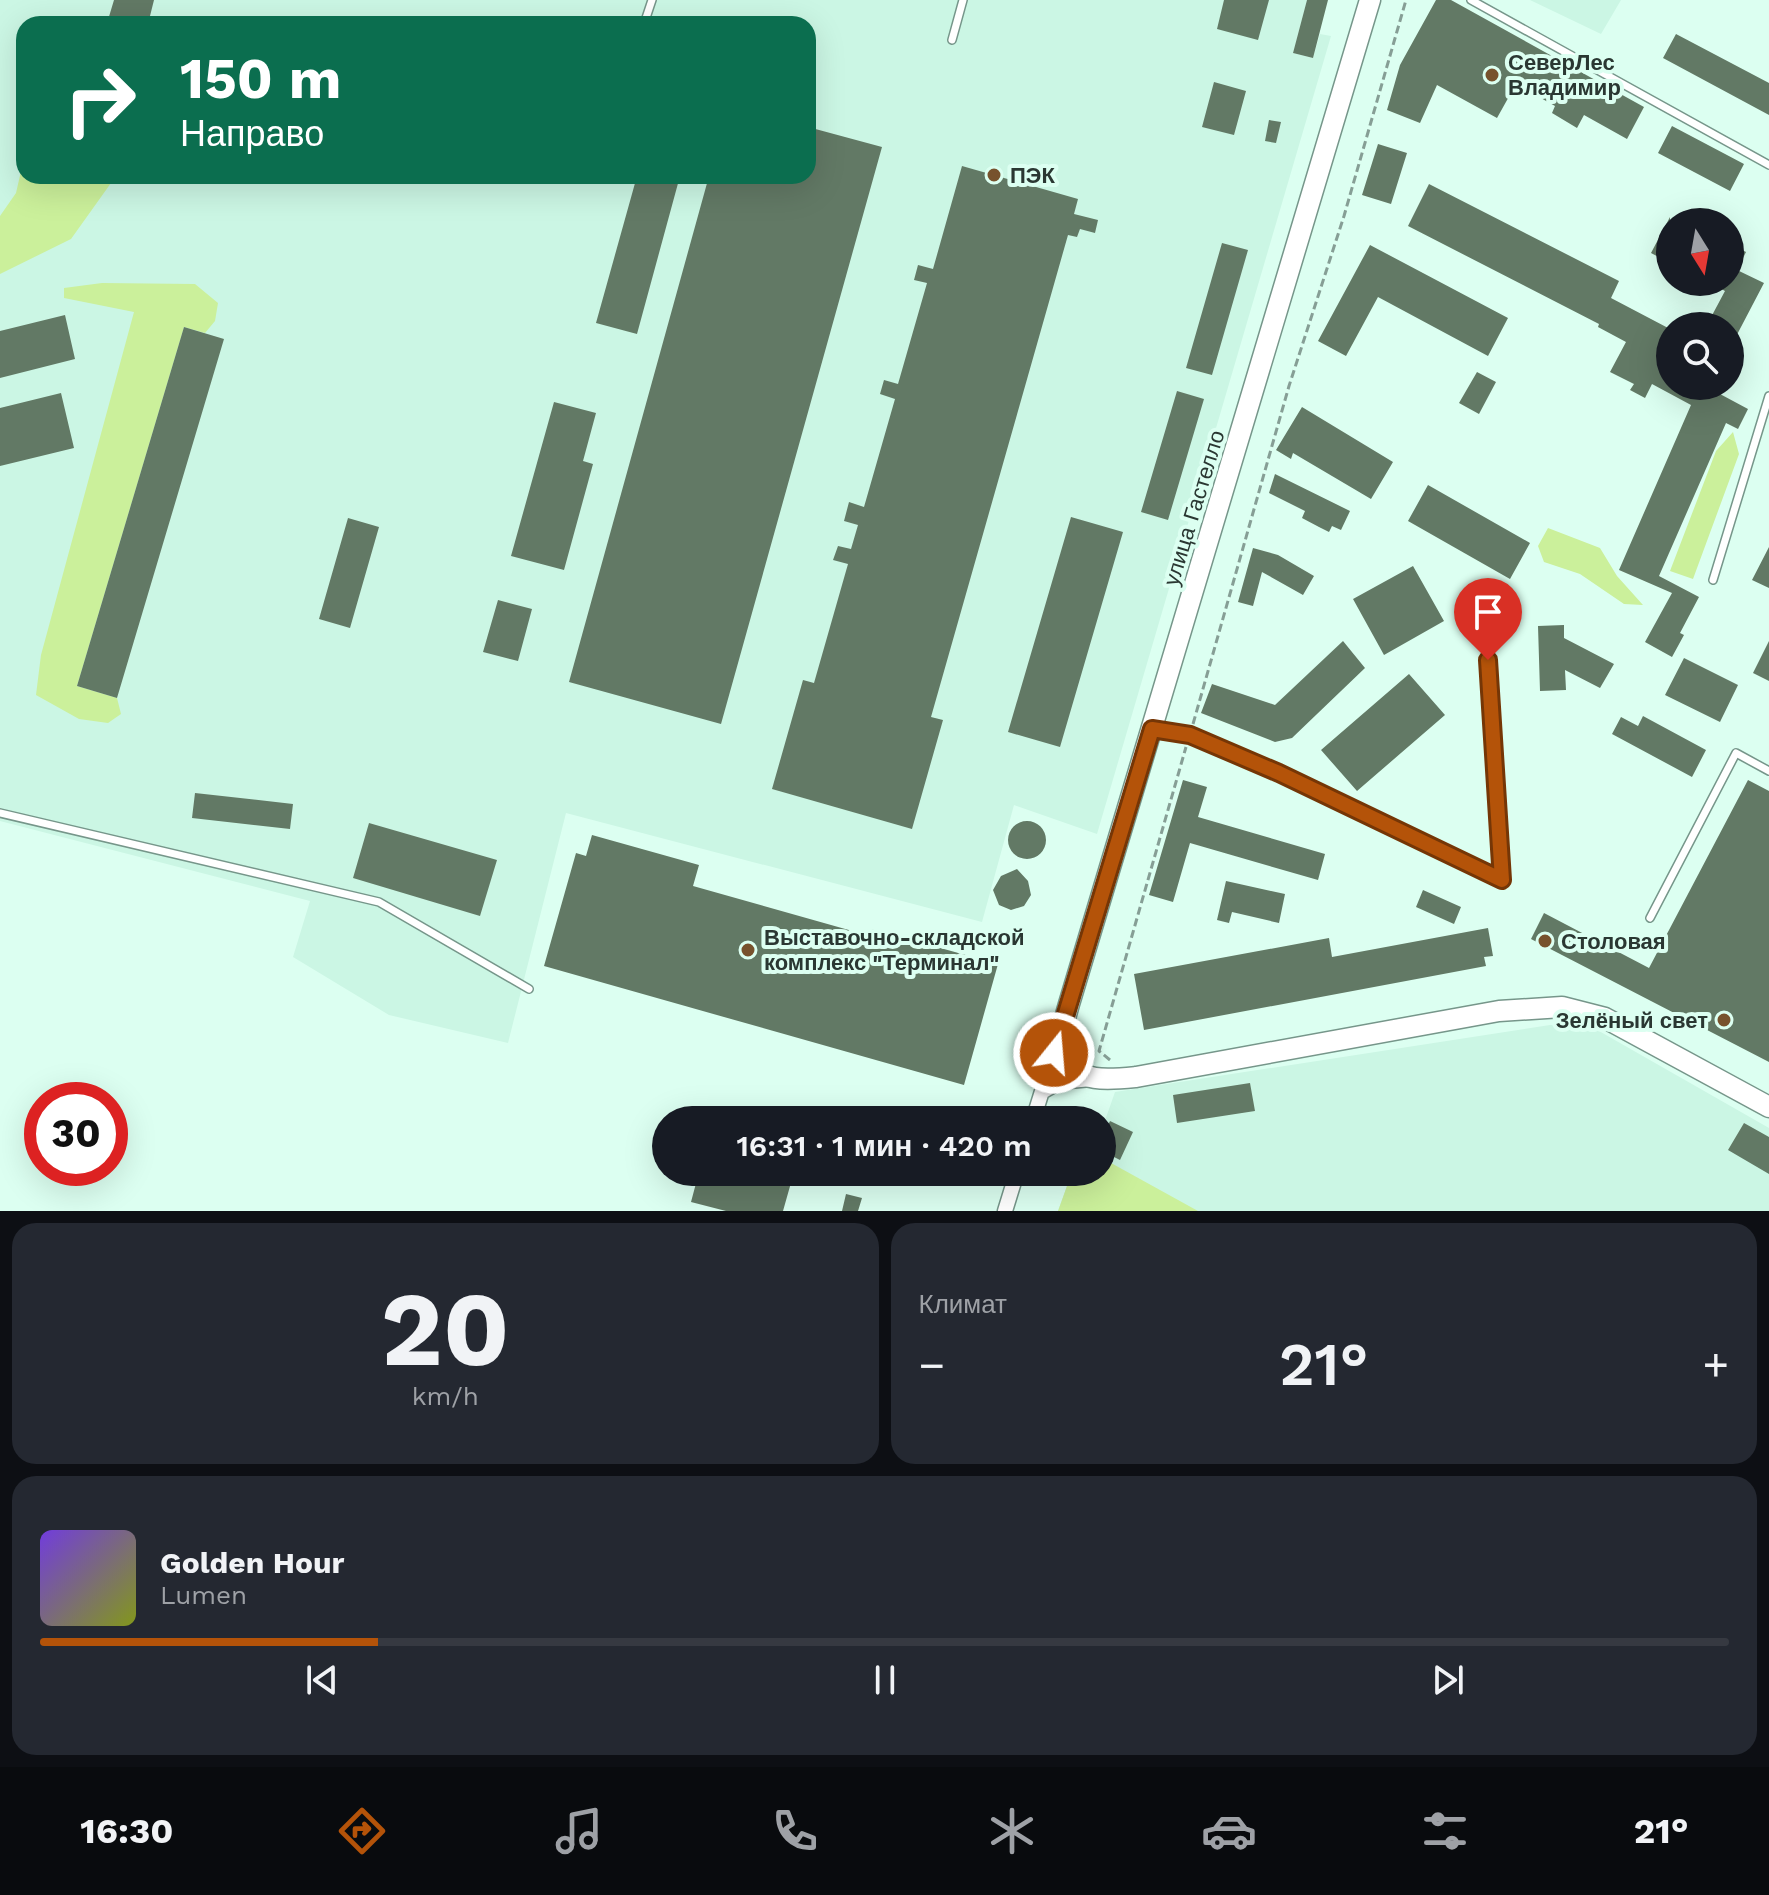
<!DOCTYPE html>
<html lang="ru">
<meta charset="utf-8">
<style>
:root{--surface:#171b24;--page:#242831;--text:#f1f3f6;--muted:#9ea1a6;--line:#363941;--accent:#b45309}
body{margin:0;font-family:"Work Sans",sans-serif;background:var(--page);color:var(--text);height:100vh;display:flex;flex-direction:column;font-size:30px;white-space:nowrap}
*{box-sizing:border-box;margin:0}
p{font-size:26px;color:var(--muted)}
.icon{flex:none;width:44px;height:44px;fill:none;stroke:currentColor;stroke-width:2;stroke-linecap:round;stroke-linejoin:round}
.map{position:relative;height:1211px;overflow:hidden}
.sheet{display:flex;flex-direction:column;gap:12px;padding:12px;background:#0d0f14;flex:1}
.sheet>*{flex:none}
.banner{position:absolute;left:16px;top:16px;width:800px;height:168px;border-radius:24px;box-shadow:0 8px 32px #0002;background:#0b6e4f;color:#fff;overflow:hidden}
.needle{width:52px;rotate:169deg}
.controls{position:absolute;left:1656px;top:208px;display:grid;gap:16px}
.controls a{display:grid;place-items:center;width:88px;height:88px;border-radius:50%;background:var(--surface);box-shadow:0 8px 32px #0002;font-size:40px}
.speed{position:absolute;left:24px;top:1082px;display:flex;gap:16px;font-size:40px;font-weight:700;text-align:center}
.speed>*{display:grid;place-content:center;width:104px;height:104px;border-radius:50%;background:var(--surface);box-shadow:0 8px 32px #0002;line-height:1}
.speed .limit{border:12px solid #d22;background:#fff;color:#111}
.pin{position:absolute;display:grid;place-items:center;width:68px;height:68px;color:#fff;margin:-82px -34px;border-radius:50% 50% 50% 0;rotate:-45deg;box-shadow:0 0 8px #0007}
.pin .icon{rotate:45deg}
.me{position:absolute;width:88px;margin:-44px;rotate:17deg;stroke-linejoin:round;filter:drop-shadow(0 0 6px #0008)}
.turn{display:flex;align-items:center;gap:28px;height:168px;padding:0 32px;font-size:36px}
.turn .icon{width:104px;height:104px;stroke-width:2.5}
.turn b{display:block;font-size:56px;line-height:68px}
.big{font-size:60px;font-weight:600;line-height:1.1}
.sheet .card{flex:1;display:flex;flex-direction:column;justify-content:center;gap:12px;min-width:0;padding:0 28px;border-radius:24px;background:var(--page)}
.sheet .dial{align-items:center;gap:0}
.dial b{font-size:104px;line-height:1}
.song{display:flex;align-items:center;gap:24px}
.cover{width:96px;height:96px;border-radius:12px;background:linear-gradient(135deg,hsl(260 70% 55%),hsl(70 70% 35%))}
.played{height:8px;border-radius:4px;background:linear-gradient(90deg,var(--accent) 20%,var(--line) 20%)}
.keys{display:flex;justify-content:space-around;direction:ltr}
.heat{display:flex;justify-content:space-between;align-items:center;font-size:44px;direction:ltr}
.sheet .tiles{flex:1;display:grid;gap:12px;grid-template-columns:1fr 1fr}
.card:last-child{grid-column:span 2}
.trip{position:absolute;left:652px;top:1106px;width:464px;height:80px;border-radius:40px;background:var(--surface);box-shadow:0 8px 32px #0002;font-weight:600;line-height:80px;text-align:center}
.tabs{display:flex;height:128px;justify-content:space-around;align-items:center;background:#090b0e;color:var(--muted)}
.tabs .icon{width:56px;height:56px}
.tabs .on{color:var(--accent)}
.tabs b{font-size:36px;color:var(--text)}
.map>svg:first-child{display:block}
.built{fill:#cbf6e4;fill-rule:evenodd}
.green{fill:#cbf09b}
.building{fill:#627965}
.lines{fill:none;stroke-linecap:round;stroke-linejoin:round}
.service-casing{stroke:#76968a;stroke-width:10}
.minor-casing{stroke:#76968a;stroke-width:17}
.secondary-casing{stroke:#76968a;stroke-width:23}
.path{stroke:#869e95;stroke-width:3;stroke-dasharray:8 4;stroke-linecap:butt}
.service{stroke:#fff;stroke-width:7}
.minor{stroke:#fff;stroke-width:14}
.secondary{stroke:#fff;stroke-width:20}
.route-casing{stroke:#753606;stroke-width:20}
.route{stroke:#b45309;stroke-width:14}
.poi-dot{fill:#77522d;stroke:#dcfff1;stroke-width:3}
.labels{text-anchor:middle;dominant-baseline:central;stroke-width:8;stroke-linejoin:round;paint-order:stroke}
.poi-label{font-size:22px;font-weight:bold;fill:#2a3732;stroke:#dcfff1;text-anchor:start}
.street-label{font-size:22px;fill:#2a3732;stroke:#dcfff1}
</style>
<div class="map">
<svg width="1769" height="1211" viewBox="0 0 1769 1211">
<rect width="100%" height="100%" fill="#dcfff1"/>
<path class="built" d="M0 0H1307L1293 53 1313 58 1320 34 1331 36 1097 834 1014 805 982 922 566 813 508 1043 389 1015 293 957 310 901 0 821ZM24 24H808V176H24Z
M1530 0H1621L1601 34Z
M1550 1025 1592 1027 1769 1128V1211H1058L1072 1172H1102V1129L1115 1092Z"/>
<path class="green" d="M24 158V176H76L92 181 96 176H116L71 239 0 274V216L16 193Z
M102 283 195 284 218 303 215 321 205 333 184 327 77 686 117 698 121 714 108 723 79 719 36 695 41 655 134 312 64 298V288Z
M1733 432 1739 454 1693 579 1670 571 1716 451Z
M1548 528 1600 548 1617 576 1643 605 1624 604 1580 574 1544 562 1538 546Z
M1102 1158 1198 1211H1058L1072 1172H1102Z"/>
<path class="building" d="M114 0H154L148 24 108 20Z
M1224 0H1269L1258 40 1217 29Z
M1307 0H1328L1313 58 1293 53Z
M1436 0H1451L1644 107 1627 139 1584 115 1577 128 1552 113 1555 106 1516 84 1497 118 1437 85 1420 123 1387 110 1400 65Z
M1676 34 1769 83V115L1663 58Z
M1214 82 1246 91 1234 135 1202 127Z
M1269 120 1281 122 1276 143 1265 141Z
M1672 126 1744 164 1730 191 1658 153Z
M808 127 882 147 721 724 569 682 709 176H808Z
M1378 144 1407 153 1391 204 1362 195Z
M962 166 1078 199 1074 214 1098 220 1095 233 1080 229 1077 237 1068 235 931 717 943 720 912 829 772 789 803 680 814 683 848 564 833 560 838 546 851 549 858 525 844 521 849 502 864 507 895 399 880 394 884 380 898 384 927 283 914 280 918 265 933 269Z
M637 176H680L637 334 596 323Z
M1429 184 1619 281 1611 298 1670 329V386H1705L1748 409 1738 429 1726 423 1659 576 1699 597 1680 633 1684 635 1672 657 1645 642 1672 593 1619 570 1691 405 1652 384 1645 398 1630 390 1634 384 1610 372 1626 342 1598 327 1599 324 1408 226Z
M1670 217V263L1651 253Z
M1222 243 1248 250 1212 375 1186 368Z
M1730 244 1746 252 1737 270 1764 283 1730 348V326L1709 321 1725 291 1708 282H1730Z
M1370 245 1508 318 1488 356 1378 297 1346 356 1318 341Z
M65 315 75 359 0 378V331Z
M184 327 224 339 117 698 77 686Z
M1477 372 1496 382 1479 414 1459 403Z
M1177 391 1204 399 1168 520 1141 512Z
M61 393 74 448 0 466V408Z
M554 402 596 413 583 461 593 464 564 570 511 556Z
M1302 407 1393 462 1371 499 1293 453 1291 459 1276 450Z
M1275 474 1350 511 1341 530 1332 526 1329 532 1319 527 1302 518 1305 511 1269 493Z
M1428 485 1530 543 1510 579 1408 521Z
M1071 517 1123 532 1060 747 1008 732Z
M348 518 379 527 350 628 319 619Z
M1769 547V588L1752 580Z
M1253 548 1278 555 1314 576 1303 595 1262 572 1253 606 1238 602Z
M1413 566 1444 621 1384 655 1353 599Z
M498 600 532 609 518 661 483 652Z
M1564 625V638L1614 664 1600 688 1565 670 1566 690 1540 691 1538 626Z
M1343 641 1365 668 1292 738 1275 742 1201 713 1212 684 1275 705Z
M1769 641V681L1753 673Z
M1684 658 1738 685 1720 722 1665 695Z
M1409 674 1445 715 1357 791 1321 750Z
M1643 716 1706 750 1692 777 1612 734 1621 717 1638 726Z
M1183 780 1207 787 1198 817 1325 854 1318 880 1190 843 1173 902 1149 895Z
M1748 780 1769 791V1062L1531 939 1544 913 1649 968Z
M195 793 293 804 290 829 192 818Z
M1008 840a19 19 0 1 1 38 0a19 19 0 1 1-38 0Z
M369 823 497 860 480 916 353 878Z
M592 835 699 865 693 886 870 936 872 929 998 964 964 1085 544 966 576 853 586 856Z
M1017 869 1028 881 1031 895 1024 906 1011 910 999 905 993 890 1001 876Z
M1226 881 1285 894 1279 923 1232 912 1229 923 1217 920Z
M1423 890 1461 907 1454 924 1416 907Z
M1488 928 1493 956 1484 957 1486 966 1144 1030 1134 974 1329 938 1332 957Z
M1250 1083 1255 1111 1177 1123 1173 1095Z
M1110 1121 1133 1132 1120 1160 1102 1151V1137Z
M1744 1123 1769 1137V1174L1728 1150Z
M699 1172H794L783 1211H726L691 1202Z
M846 1194 862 1198 858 1211H842Z"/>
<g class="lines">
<g class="service-casing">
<path id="service" d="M1471 0 1769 165
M644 24 652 0
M952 40 963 0
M1713 580 1769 396
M1154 730 1190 735 1279 773 1502 880 1488 660
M0 813 379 902 529 989
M1650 918 1736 753 1769 771"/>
</g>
<g class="minor-casing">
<path id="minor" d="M1042 1092 1059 1082 1091 1079
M1033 1120 1058 1040
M1005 1211 1017 1172"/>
</g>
<g class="secondary-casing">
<path id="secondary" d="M1370 0 1069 1004 1062 1029V1058C1081 1083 1107 1080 1136 1077L1499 1011 1562 1007 1605 1018 1769 1107"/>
</g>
<path class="path" d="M1193 724 1289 386 1344 216 1406 0
M1110 1060 1099 1051 1186 747"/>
<use href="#service" class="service"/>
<use href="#minor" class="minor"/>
<use href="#secondary" class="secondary"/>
</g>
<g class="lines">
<g class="route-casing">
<path id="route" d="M1054 1053 1152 729 1190 735 1279 773 1502 880 1488 660"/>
</g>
<use href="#route" class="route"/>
</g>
<g class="poi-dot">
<circle cx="1492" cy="75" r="8"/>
<circle cx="994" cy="175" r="8"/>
<circle cx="1545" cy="941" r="8"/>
<circle cx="748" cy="950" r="8"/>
<circle cx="1724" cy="1020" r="8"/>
</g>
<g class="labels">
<g class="poi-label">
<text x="1508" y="62">СеверЛес<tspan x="1508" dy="25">Владимир</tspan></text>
<text x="1010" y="175">ПЭК</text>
<text x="764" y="937">Выставочно-складской<tspan x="764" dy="25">комплекс "Терминал"</tspan></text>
<text x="1561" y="941">Столовая</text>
<text x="1708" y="1020" text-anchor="end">Зелёный свет</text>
</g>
<g class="street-label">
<text transform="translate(1194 508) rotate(-73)">улица Гастелло</text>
</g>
</g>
</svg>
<div class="controls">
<a><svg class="needle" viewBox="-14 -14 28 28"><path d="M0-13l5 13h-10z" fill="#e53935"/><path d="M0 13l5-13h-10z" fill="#9ea1a6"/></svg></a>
<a><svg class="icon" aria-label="search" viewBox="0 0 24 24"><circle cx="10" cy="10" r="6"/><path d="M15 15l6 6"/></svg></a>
</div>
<div class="speed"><div class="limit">30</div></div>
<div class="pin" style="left:1488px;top:660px;background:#d93025"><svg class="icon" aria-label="arrive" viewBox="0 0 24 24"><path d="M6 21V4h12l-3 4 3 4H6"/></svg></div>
<svg class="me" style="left:1054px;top:1053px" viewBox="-20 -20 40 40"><circle r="17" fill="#b45309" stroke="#fff" stroke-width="3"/><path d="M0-11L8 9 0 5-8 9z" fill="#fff"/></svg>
<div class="trip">16:31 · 1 мин · 420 m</div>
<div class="banner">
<div class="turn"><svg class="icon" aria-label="right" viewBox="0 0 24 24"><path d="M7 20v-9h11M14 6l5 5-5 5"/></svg><div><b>150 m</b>Направо</div></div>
</div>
</div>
<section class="sheet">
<div class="tiles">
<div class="card dial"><b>20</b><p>km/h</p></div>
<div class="card"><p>Климат</p>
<div class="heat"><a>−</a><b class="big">21°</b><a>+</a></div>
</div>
<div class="card">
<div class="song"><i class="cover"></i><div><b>Golden Hour</b><p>Lumen</p></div></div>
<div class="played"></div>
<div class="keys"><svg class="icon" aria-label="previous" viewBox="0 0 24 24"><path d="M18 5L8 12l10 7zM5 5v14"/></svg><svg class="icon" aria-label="pause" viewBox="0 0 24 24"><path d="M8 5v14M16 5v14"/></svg><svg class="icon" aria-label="next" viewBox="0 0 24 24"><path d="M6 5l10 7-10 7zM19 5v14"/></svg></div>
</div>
</div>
</section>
<nav class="tabs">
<b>16:30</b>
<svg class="icon on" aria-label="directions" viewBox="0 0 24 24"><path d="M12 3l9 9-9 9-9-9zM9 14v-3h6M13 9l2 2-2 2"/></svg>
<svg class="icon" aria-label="music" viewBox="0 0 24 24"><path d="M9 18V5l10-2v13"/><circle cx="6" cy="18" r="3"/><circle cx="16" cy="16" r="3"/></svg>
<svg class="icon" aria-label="phone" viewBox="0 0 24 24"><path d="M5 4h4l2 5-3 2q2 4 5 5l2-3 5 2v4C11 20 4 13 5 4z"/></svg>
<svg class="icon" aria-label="climate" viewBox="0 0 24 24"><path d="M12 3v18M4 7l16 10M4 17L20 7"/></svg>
<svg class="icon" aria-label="car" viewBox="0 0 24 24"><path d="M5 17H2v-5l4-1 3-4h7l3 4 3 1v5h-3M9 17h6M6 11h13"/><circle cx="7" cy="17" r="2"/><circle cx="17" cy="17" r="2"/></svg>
<svg class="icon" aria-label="filters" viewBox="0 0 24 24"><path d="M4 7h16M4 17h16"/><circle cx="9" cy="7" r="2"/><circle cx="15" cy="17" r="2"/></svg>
<b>21°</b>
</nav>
